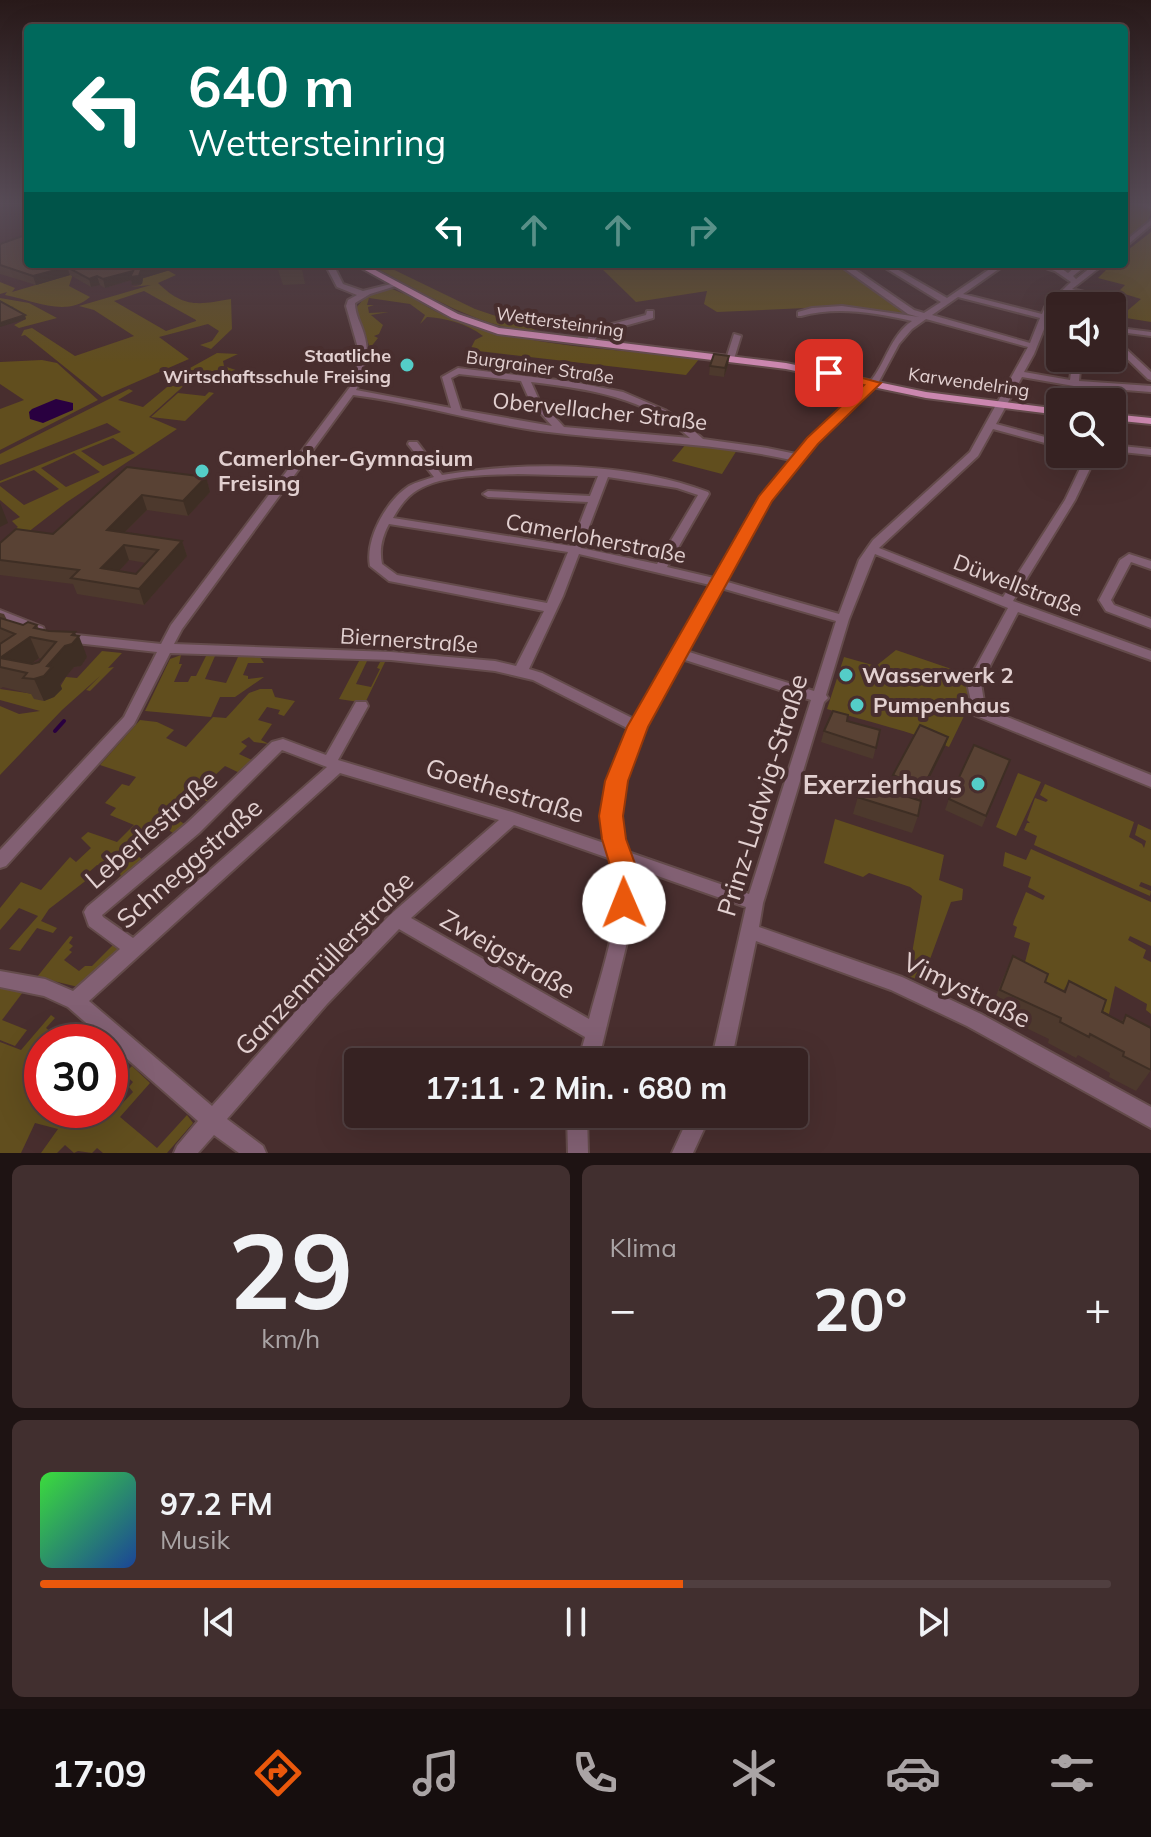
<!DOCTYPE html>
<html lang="de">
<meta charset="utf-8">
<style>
:root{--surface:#362222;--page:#412f2f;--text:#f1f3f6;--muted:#aaa4a5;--line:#503f40;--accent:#ea580c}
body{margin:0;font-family:Mulish,sans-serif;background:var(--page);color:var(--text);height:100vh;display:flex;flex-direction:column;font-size:30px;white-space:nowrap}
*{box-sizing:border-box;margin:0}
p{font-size:26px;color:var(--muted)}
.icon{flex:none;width:44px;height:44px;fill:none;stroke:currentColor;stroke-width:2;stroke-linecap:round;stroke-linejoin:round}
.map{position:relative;height:1153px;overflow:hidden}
.drawer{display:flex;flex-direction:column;gap:12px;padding:12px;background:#1e1313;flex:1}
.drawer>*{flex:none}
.guide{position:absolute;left:24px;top:24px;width:1104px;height:244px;border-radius:8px;box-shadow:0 8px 32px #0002,0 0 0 2px var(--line);background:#00695c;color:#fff;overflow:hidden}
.buttons{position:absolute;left:1046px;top:292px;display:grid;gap:16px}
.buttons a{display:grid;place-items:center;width:80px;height:80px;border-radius:8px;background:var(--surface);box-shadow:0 8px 32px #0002,0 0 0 2px var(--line);font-size:40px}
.speed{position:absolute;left:24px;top:1024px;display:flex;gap:16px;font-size:40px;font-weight:700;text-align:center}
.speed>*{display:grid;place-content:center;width:104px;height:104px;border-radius:50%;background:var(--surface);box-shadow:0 8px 32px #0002,0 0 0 2px var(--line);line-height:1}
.speed .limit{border:12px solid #d22;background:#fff;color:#111}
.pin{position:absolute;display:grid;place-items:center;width:68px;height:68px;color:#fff;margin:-34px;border-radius:16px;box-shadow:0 4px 12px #0006}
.me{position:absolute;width:88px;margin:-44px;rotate:359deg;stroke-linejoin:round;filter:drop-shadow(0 0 6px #0008)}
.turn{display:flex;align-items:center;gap:28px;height:168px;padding:0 32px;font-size:36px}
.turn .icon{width:104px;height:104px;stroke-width:2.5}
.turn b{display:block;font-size:56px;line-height:68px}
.lanes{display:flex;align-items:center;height:76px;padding:0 32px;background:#0003;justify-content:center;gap:40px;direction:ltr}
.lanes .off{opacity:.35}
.big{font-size:60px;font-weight:700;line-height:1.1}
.drawer .card{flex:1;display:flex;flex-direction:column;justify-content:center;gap:12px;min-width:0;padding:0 28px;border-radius:12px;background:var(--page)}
.drawer .dial{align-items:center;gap:0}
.dial b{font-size:104px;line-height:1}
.song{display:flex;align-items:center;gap:24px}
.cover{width:96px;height:96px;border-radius:12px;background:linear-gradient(135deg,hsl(120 70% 55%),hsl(220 70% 35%))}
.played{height:8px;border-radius:4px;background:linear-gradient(90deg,var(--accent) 60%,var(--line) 60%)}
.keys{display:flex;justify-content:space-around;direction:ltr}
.heat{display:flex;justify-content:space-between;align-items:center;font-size:44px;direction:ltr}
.drawer .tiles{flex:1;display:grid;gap:12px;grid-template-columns:1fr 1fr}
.card:last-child{grid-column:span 2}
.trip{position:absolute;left:344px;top:1048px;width:464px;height:80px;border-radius:8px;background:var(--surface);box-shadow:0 8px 32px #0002,0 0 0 2px var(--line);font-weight:700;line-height:80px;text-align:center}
.tab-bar{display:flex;height:128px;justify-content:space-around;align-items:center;background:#160e0e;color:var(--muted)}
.tab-bar .icon{width:56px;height:56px}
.tab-bar .selected{color:var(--accent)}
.tab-bar b{font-size:36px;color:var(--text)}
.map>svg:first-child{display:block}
.green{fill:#614e1e;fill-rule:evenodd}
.water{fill:#290040}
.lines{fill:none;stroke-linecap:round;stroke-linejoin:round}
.stream{stroke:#290040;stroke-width:4}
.minor-casing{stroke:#644b4b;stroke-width:4}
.major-casing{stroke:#644b4b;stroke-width:4}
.minor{fill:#826073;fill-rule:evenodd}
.major{fill:#cb87af;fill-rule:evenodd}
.wall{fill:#4d392d;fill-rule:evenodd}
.shaded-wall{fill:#3e2e24}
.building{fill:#594234;stroke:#3e2e24;stroke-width:2;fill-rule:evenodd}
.route{fill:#ea580c;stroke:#983908;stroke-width:2}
.poi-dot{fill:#54cdc8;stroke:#482e2e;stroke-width:3}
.labels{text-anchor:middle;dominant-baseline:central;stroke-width:8;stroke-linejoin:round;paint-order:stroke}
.far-street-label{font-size:18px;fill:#e2d0d0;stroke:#482e2e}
.far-poi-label{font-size:18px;font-weight:bold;fill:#e2d0d0;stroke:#482e2e;text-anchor:end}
.street-label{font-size:22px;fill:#e2d0d0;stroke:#482e2e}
.poi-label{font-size:22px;font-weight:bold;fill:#e2d0d0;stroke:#482e2e;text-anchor:start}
.near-poi-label{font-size:26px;font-weight:bold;fill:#e2d0d0;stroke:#482e2e;text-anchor:end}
.near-street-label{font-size:26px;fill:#e2d0d0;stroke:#482e2e}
</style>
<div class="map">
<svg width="1151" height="1153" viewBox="0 0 1151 1153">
<rect width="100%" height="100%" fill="#482e2e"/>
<path class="green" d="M1124 202 1151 208C1151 225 1136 233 1124 243Z
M1151 232V322L1120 317 1141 299 1118 292 1125 285 1098 278 1112 264H1124V253Z
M368 264H382L475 309 535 329 531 332C470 324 421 291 368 264Z
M597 264H838L909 312 907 316 828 307 717 312 704 304 707 291 636 302Z
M160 266 176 275 158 283C184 308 197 305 231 299L232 329 211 349 200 345 212 341 219 331 208 324 159 337 189 359 102 397 25 335 21 336 24 330 32 328 75 356 134 336 94 310 79 306 151 285 131 287 141 285V279L163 272ZM144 291 196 320V321L166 331 114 301Z
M73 274 69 286 90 297C66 318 33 300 5 295L7 292 0 294V282L15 288 12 292Z
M390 288 404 294 396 288 474 326 421 303C489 347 619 349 700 358L686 375 470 350 475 340 483 336C467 323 443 318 427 317L420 324 425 315 410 304 369 298 367 305H374L368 307 369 313 389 312 371 315 383 325 379 334 374 336 378 338 370 348 356 308 366 296Z
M0 298 29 303 57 318 19 328 14 325 26 319 11 309 14 307 0 305Z
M217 353 238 354 223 361 224 366 256 377 254 380 198 373 149 417 177 429 67 502 23 536 15 529 18 527 12 521 20 517 0 500V486L24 505 59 489 34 470 0 483V481L121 432 107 423 0 465V454L129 389 133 391 118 400 143 407 190 368ZM113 438 135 453 103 466 81 451ZM74 453 100 472 66 487 41 468Z
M42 360 57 363 98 400 0 450V409L24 400 0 384V362Z
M209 392 214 393 185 421 151 417 178 393 205 396Z
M686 444 737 450 722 474 672 461Z
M896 650 969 675 966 712 949 747C910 731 868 722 827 709L844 657 876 666Z
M102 651 122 653 108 668 114 667 90 691 86 690 100 676 62 710 0 775V706L19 714 40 711 0 700V689L54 697 66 677 77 678Z
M181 655 179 664H182L174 682H188L191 676H196L206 656H215L205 679 226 683 238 657H260L264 663H248L243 675 248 676V679L264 677 235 697H220L211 717 145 711 170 659Z
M359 661H367L356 684 371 687 380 669 377 668 380 662H385L365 703 339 699Z
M260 689H272L275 697 295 701 284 716 278 714 280 710 267 707 258 720 272 724 261 740 269 744 254 742 249 737 241 742 247 746 239 754 252 760 263 750 266 752 244 775 225 766 202 787 208 791 203 797 213 805 203 799 197 804 189 800 172 816 186 825 179 837 161 825 130 850 143 860 107 891 121 875 113 869 97 865 88 873V879L49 909 41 921 57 928 53 933 37 928 20 951 9 949 38 916 19 908 0 930V908L21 882 41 890 70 857 76 862 91 848 81 838 88 832 117 842 134 825 110 815 116 808 105 803 122 784 129 786 136 777 100 765 140 720 157 722 174 730 166 738 186 747 213 717 226 718 249 693Z
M1018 773 1041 782 1016 836 996 827Z
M1045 784 1134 822 1129 837 1142 844 1144 848 1146 841 1135 835 1138 824 1151 830V886L1141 882 1139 886 1151 891 1150 896 1034 845 1037 836 1024 830 1027 823H1030L1027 820 1035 798 1046 802 1048 800 1040 795Z
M835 819 944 855 939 880 963 889 962 900 951 902 922 981 908 976 922 896 910 887 869 873 863 877 824 863Z
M1031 849 1151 902V946L1130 936 1128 940 1146 950 1143 958 1151 962V1014L1146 1010 1147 1004 1115 986 1109 1014 1038 978 1024 966 1030 943 1014 937 1017 927 1013 925 1014 921 1026 892 1043 900 1045 896 1028 887 1031 877 1003 866 1005 852 1026 860Z
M70 936 73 937 69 943 73 946 69 950 72 952 64 960 79 971 85 966H92L115 943 121 947 78 987 37 977Z
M0 987 23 992 2 1020 27 1030 15 1046 0 1040Z
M51 1015 55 1018 46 1028 51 1032 35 1050 42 1055V1110H110V1104L117 1109 133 1092 129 1087 133 1082 124 1074 132 1066 150 1083 120 1117 157 1148 187 1115 193 1123 167 1153H103L97 1148 92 1153 78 1151 74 1153 65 1145 57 1153H41L58 1129 35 1123 21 1153H0V1042L21 1050Z"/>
<path class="water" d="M56 399 73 403V410L43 423 30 419 29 412 32 409Z"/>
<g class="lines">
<path class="stream" d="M55 731 64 721"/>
<g class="minor-casing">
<path id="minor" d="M1132 202H1141L1151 205V209Z
M1151 220V225L1124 248V242Z
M325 264H333L343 284 363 291 395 283 399 285 370 294 355 303C355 315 361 323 364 334 370 353 366 373 356 390L451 408 442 377 458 368 574 382 623 392 665 410 685 423 703 439 767 448 796 454C817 428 846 409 869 383 886 364 889 337 912 321 876 313 837 306 801 316H798V312L812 308 842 306 919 317 908 314 838 264H847L914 310 924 313 941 302 879 264H888L947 298 997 264H1006L963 294 1042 314 1045 307 1071 282 1055 271 1034 264C1047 264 1057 265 1068 273L1079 264H1088L1073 276 1076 279 1095 264H1104L1072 289 1105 297 1106 299 1101 306H1093L1097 300 1068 293 1052 310 1050 315 1060 317V322L1048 319 1034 354 1024 372 1070 380 1073 358H1081L1079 381 1151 386V392L1074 386 1022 377 996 424 1060 441V447L993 429 978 456 879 548 1003 597 1065 500 1087 454H1097L1075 500 1013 601 1151 651V660L1018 612 981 683 985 708 1151 775V787L974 715 967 683 1008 608 875 554 849 619 826 695 828 698 824 702 763 903 759 927 902 977 981 1014 1151 1107V1128L967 1026 891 990 756 941 731 1062H711L746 907 632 867V903L629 934 598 1062H578L585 1037 399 929 327 1004 227 1119 263 1146 266 1153H239L214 1135 198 1153H174L177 1146 198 1121 68 1007 44 996 0 987V971L45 979 73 991 120 949 89 926 84 912 87 907 187 823 272 742 283 739 326 755 356 702H366L368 706 338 760 512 812 610 845C598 799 613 771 629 729L533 680 495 671 391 660 170 653 134 724 6 866 0 868V850L124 717 157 652 67 642 62 641 61 638 62 635 67 634 161 644 171 625 350 387 357 367 358 348 346 306 348 300 357 295 337 287ZM958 297 1040 318 1030 343 932 315ZM926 319 1028 347 970 452 873 540 868 547 859 560 839 614 724 581 769 500 816 443 877 385 899 344 912 329ZM459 374 521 381 530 401 552 426 461 410 451 378ZM531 382C589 389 646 397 690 438L564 427 539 400ZM353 395C416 403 477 422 540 431 624 442 708 441 791 460L759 499 714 578 667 567 709 494 708 492C628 462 526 461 442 475L417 442H409L408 444 434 477C425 480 416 482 409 486 386 501 365 539 370 566L389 581 544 611 516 666 495 661 391 652 174 644 182 629ZM518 474 598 476 590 496 488 491 483 494 488 497 588 502 571 546 393 518C398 509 404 500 413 493 438 474 487 475 518 474ZM608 477 677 488 698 495 657 564 581 548ZM389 524 568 552 547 603 397 575 382 564C379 549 382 537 389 524ZM579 554 710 585 634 719 542 673 529 669 563 596ZM721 588 836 621 814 691 686 651ZM682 659 811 700 749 894 628 852C625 842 620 831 620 821 617 767 656 705 682 659ZM282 750 327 767 133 938 103 917 102 915 199 833ZM340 773 499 820 391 914 313 992 212 1106 89 1001ZM514 825 614 860C626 907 601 972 589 1019L411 918Z
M647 311H653V318L599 333 592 345 585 343 593 329 646 315Z
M1112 327 1151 332V336L1112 331Z
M734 334 741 336 734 359 730 362 726 359Z
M1112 336 1151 372V380L1148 379 1112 344Z
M1112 445 1151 449V455L1112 451Z
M1129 554 1151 561V569L1131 562 1111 600 1114 605 1151 619V628L1106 611 1099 600 1120 560Z
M0 610 43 627 44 630 38 634 0 619Z
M567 1114H587L588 1153H568Z
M690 1114H711L693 1153H672Z"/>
</g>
<g class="major-casing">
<path id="major" d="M354 264H364L458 314 499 328 786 363 926 392 1060 409V415L926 398 786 369 498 334 452 318Z
M1112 414 1151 418V424L1112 420Z"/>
</g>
<use href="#minor" class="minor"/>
<use href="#major" class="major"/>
</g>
<path class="wall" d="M0 244 28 264H187V265L143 278 142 284 132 285 131 280 105 288 100 285 91 287 70 275 36 285 0 274Z
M276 264H301L305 284 283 285Z
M729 356 728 365 724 377 709 375 710 366Z
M127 467 206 477 210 492 188 516 147 510 125 532 182 541 187 556 144 605 77 594 73 584 0 575V543L53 534ZM129 560 146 563 136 574 119 571Z
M0 613 4 614 7 620 23 625H37L39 629 77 636 87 657 81 666 74 667 60 684 62 689 54 697 44 701 34 699 31 694 3 687 0 689ZM39 658 42 659 39 662 31 664Z
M847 721 880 730 873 759 821 742 824 731Z
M945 747 919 799 890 786 893 775Z
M1010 760 982 827 945 810 949 799Z
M862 782 918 816 912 833 853 814Z
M1013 956 1045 982 1063 991 1069 981 1102 1012 1121 1022 1126 1015 1151 1070 1136 1091 1109 1077 1110 1073 1078 1055 1076 1058 1048 1043 1049 1039 990 1011 1003 978Z"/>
<path class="shaded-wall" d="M161 264H187V265L143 278 142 284 132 285 131 280 105 288 103 279Z
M67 267 70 275 36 285 33 276Z
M97 276 100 285 91 287 89 279Z
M25 315 26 319 0 327V323Z
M729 356 728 365 724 377 725 368Z
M206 477 210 492 188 516 183 501Z
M142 495 147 510 112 545 107 530Z
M0 503 8 523 0 527Z
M182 541 187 556 144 605 139 589Z
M124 545 129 560 107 584 101 568Z
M75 632 77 638 79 636 87 657 81 666 74 667 60 684 62 689 54 697 44 701 34 679 47 666Z
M30 637 39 658 20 672 0 658Z
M948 737 945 747 919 799 923 788Z"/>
<path class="building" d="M28 234V264H161L141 270 139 276 130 277 133 271 103 279 97 276 89 279 67 267 33 276 0 265V244Z
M0 301 25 315 0 323Z
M714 354 729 356 725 368 710 366Z
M127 467 206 477 183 501 142 495 107 530 182 541 139 589 71 578 79 570 0 560V543L16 529 53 534ZM124 545 158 550 136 574 101 568Z
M0 618 23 625 28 622 37 625 34 628 49 631 75 632 72 635 79 636 72 644 65 646 47 666 52 667 44 676 34 679 23 678 27 673 0 667V644L15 634 0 628ZM30 637 56 642 39 662 32 664 0 658Z
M833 711 848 715 847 721 880 730 876 748 824 731Z
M920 725 948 737 923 788 893 775Z
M974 745 1010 760 986 816 949 799Z
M862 782 921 801 918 816 857 797Z
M1013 956 1048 974 1045 982 1065 992 1069 981 1106 1000 1102 1012 1123 1023 1126 1015 1151 1028V1070L1123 1056 1124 1052 1090 1034 1089 1037 1060 1022 1061 1018 1000 990Z"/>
<linearGradient id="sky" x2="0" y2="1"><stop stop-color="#281919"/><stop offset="0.56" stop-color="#584c57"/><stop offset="1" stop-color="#584c57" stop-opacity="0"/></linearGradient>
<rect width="1151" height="363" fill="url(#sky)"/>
<path class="route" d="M829 369 881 383 818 444 772 501 648 727 628 781 623 816 626 839 638 872 637 903 633 911 624 914 615 911 611 903 612 872 602 839 599 816 605 781 627 727 759 496 807 438 864 385 824 376 822 373Z"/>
<g class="poi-dot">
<circle cx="407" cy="365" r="8"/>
<circle cx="202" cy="471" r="8"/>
<circle cx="846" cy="675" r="8"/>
<circle cx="857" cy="705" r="8"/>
<circle cx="978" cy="784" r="8"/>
</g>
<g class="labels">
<g class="far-street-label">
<text transform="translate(560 322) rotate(8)">Wettersteinring</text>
<text transform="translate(540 367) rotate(8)">Burgrainer Straße</text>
<text transform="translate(969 382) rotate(8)">Karwendelring</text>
</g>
<g class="far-poi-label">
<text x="391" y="355">Staatliche<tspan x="391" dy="21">Wirtschaftsschule Freising</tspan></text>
</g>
<g class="street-label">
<text transform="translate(600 411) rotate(6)">Obervellacher Straße</text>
<text transform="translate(596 538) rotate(11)">Camerloherstraße</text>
<text transform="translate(1018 585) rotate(21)">Düwellstraße</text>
<text transform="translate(409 640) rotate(4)">Biernerstraße</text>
</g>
<g class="poi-label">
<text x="218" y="458">Camerloher-Gymnasium<tspan x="218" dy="25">Freising</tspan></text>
<text x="862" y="675">Wasserwerk 2</text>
<text x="873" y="705">Pumpenhaus</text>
</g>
<g class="near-poi-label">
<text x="962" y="784">Exerzierhaus</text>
</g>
<g class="near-street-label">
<text transform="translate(505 790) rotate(17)">Goethestraße</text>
<text transform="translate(762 795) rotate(-73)">Prinz-Ludwig-Straße</text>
<text transform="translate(151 829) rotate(-41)">Leberlestraße</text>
<text transform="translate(189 863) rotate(-41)">Schneggstraße</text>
<text transform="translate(508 954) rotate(30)">Zweigstraße</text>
<text transform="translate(324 963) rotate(-46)">Ganzenmüllerstraße</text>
<text transform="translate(967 990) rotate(26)">Vimystraße</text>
</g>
</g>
</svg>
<div class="buttons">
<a><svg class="icon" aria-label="sound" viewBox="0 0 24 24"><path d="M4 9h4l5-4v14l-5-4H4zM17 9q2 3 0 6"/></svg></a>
<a><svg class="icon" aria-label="search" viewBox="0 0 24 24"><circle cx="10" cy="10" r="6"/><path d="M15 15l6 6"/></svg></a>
</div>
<div class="speed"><div class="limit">30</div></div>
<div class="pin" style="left:829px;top:373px;background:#d93025"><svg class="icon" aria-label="arrive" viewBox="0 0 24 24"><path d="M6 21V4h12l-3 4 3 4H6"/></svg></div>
<svg class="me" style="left:624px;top:903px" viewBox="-20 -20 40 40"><circle r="19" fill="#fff"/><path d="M0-13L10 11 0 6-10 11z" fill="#ea580c"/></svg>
<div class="trip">17:11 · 2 Min. · 680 m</div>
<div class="guide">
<div class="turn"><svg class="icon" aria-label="left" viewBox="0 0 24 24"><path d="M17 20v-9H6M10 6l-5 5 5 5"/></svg><div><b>640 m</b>Wettersteinring</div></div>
<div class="lanes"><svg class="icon" aria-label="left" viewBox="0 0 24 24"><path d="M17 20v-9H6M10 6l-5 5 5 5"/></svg><svg class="icon off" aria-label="ahead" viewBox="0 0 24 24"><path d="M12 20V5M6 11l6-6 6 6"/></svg><svg class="icon off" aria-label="ahead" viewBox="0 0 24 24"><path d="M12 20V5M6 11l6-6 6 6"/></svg><svg class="icon off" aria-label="right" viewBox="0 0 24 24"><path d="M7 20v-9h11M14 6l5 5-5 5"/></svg></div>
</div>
</div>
<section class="drawer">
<div class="tiles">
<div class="card dial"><b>29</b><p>km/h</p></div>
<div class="card"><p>Klima</p>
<div class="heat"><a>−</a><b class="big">20°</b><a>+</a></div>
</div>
<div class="card">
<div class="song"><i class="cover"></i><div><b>97.2 FM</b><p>Musik</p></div></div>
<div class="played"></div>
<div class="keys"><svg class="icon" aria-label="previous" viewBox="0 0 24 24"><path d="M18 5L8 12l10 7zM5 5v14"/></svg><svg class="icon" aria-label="pause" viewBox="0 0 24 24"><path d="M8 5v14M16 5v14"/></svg><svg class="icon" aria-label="next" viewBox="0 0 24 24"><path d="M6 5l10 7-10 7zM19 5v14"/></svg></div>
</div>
</div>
</section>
<nav class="tab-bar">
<b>17:09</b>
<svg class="icon selected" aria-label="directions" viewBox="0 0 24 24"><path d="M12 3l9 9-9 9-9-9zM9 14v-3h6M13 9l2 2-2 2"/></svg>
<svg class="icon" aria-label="music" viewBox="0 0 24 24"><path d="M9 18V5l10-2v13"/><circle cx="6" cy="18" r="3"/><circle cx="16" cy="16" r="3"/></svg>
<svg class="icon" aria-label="phone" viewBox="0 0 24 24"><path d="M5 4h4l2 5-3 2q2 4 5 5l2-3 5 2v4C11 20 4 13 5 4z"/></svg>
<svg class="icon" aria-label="climate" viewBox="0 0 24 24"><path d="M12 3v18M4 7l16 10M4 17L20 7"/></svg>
<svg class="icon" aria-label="car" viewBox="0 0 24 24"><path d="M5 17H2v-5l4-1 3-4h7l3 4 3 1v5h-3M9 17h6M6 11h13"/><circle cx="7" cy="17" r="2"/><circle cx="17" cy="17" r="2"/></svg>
<svg class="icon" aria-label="filters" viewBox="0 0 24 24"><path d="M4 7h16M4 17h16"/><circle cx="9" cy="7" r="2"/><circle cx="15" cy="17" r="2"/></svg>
</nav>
